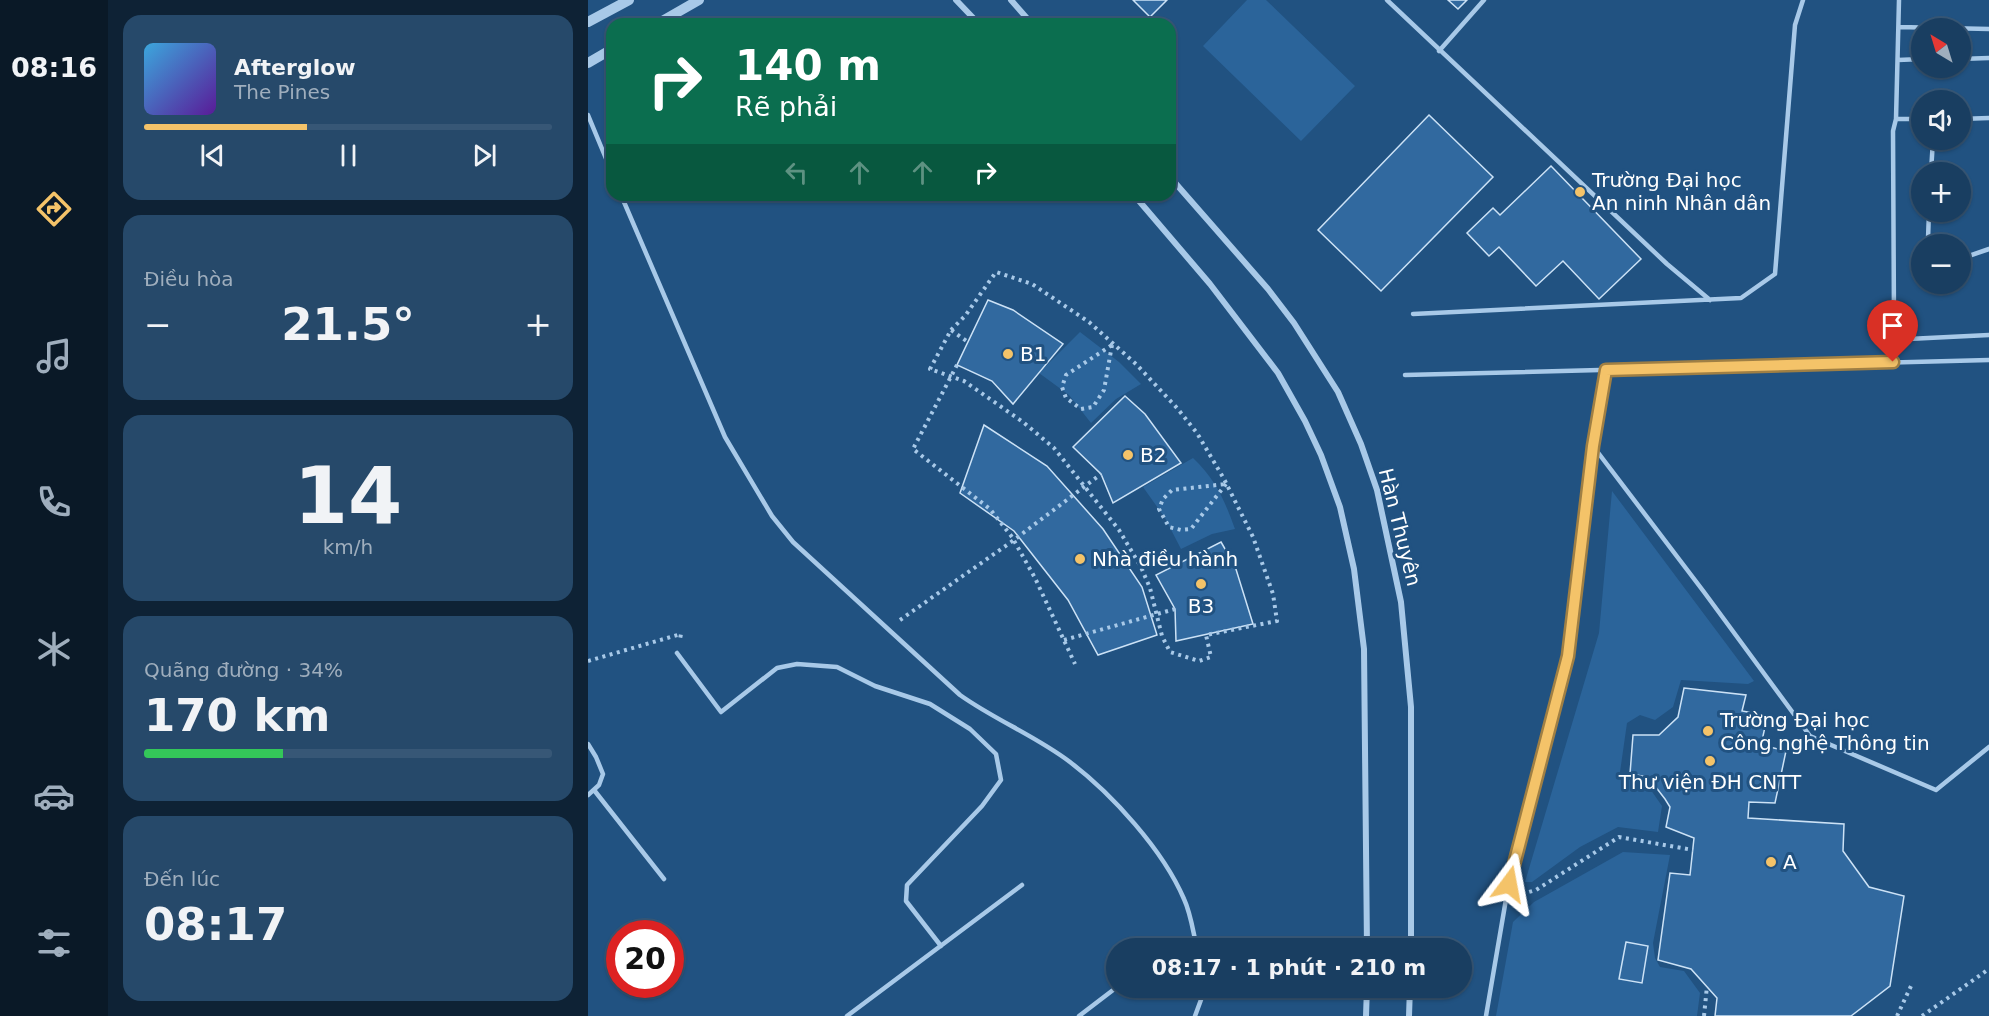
<!DOCTYPE html>
<html lang="vi">
<meta charset="utf-8">
<style>
:root{--surface:#193e61;--page:#26496a;--text:#f1f3f6;--muted:#9faebd;--line:#375776;--accent:#f4c369}
body{margin:0;font-family:"DejaVu Sans",sans-serif;background:var(--page);color:var(--text);height:100vh;display:flex;flex-direction:column;font-size:22px;white-space:nowrap}
*{box-sizing:border-box;margin:0}
p{font-size:20px;color:var(--muted)}
.icon{flex:none;width:33px;height:33px;fill:none;stroke:currentColor;stroke-width:2;stroke-linecap:round;stroke-linejoin:round}
.map{position:relative;flex:1;overflow:hidden}
.details{display:flex;flex-direction:column;gap:15px;padding:15px;background:#0e2235;width:480px}
.details>*{flex:none}
.top-card{position:absolute;left:18px;top:18px;width:570px;height:183px;border-radius:18px;box-shadow:0 2px 4px #0004,0 0 0 2px var(--line);background:#0b6e4f;color:#fff;overflow:hidden}
.needle{width:39px;rotate:322deg}
.fabs{position:absolute;left:1323px;top:18px;display:grid;gap:12px}
.fabs a{display:grid;place-items:center;width:60px;height:60px;border-radius:50%;background:var(--surface);box-shadow:0 2px 4px #0004,0 0 0 2px var(--line);font-size:30px}
.speed{position:absolute;left:18px;top:920px;display:flex;gap:12px;font-size:30px;font-weight:700;text-align:center}
.speed>*{display:grid;place-content:center;width:78px;height:78px;border-radius:50%;background:var(--surface);box-shadow:0 2px 4px #0004,0 0 0 2px var(--line);line-height:1}
.speed .limit{border:9px solid #d22;background:#fff;color:#111}
.pin{position:absolute;display:grid;place-items:center;width:51px;height:51px;color:#fff;margin:-62px -26px;border-radius:50% 50% 50% 0;rotate:-45deg;box-shadow:0 0 6px #0007}
.pin .icon{rotate:45deg}
.me{position:absolute;width:66px;margin:-33px;rotate:13deg;stroke-linejoin:round;filter:drop-shadow(0 0 4px #0008)}
.turn{display:flex;align-items:center;gap:21px;height:126px;padding:0 30px;font-size:27px}
.turn .icon{width:78px;height:78px;stroke-width:2.5}
.turn b{display:block;font-size:42px;line-height:51px}
.lanes{display:flex;align-items:center;height:57px;padding:0 30px;background:#0003;justify-content:center;gap:30px;direction:ltr}
.lanes .off{opacity:.35}
.big{font-size:45px;font-weight:700;line-height:1.1}
.details .card{flex:1;display:flex;flex-direction:column;justify-content:center;gap:9px;min-width:0;padding:0 21px;border-radius:18px;background:var(--page)}
.details .dial{align-items:center;gap:0}
.dial b{font-size:78px;line-height:1}
.song{display:flex;align-items:center;gap:18px}
.cover{width:72px;height:72px;border-radius:9px;background:linear-gradient(135deg,hsl(200 70% 55%),hsl(270 70% 35%))}
.played{height:6px;border-radius:3px;background:linear-gradient(90deg,var(--accent) 40%,var(--line) 40%)}
.keys{display:flex;justify-content:space-around;direction:ltr}
.heat{display:flex;justify-content:space-between;align-items:center;font-size:33px;direction:ltr}
.charge{height:9px;border-radius:4px;background:linear-gradient(90deg,#34c759 34%,var(--line) 0)}
.trip{position:absolute;left:518px;top:938px;width:366px;height:60px;border-radius:30px;background:var(--surface);box-shadow:0 2px 4px #0004,0 0 0 2px var(--line);font-weight:700;line-height:60px;text-align:center}
main{display:flex;flex:1;min-height:0}
.tab-bar{display:flex;flex-direction:column;width:108px;justify-content:space-around;align-items:center;background:#0a1927;color:var(--muted)}
.tab-bar .icon{width:42px;height:42px}
.tab-bar .on{color:var(--accent)}
.tab-bar b{font-size:27px;color:var(--text)}
.map>svg:first-child{display:block}
.green{fill:#2b649a}
.building{fill:#31699f;stroke:#cce2f6;stroke-width:1.5}
.lines{fill:none;stroke-linecap:round;stroke-linejoin:round}
.path{stroke:#a8c9e8;stroke-width:4;stroke-dasharray:3 4.5;stroke-linecap:butt}
.service{stroke:#a8c9e8;stroke-width:4.5}
.minor{stroke:#a8c9e8;stroke-width:6}
.tertiary{stroke:#a8c9e8;stroke-width:10}
.route-casing{stroke:#9f7f44;stroke-width:15}
.route{stroke:#f4c369;stroke-width:10}
.poi-dot{fill:#f4c369;stroke:#215281;stroke-width:2}
.labels{text-anchor:middle;dominant-baseline:central;stroke-width:6;stroke-linejoin:round;paint-order:stroke}
.poi-label{font-size:20px;fill:#fff;stroke:#215281;text-anchor:start}
.street-label{font-size:20px;fill:#fff;stroke:#215281}
</style>
<main>
<nav class="tab-bar">
<b>08:16</b>
<svg class="icon on" aria-label="directions" viewBox="0 0 24 24"><path d="M12 3l9 9-9 9-9-9zM9 14v-3h6M13 9l2 2-2 2"/></svg>
<svg class="icon" aria-label="music" viewBox="0 0 24 24"><path d="M9 18V5l10-2v13"/><circle cx="6" cy="18" r="3"/><circle cx="16" cy="16" r="3"/></svg>
<svg class="icon" aria-label="phone" viewBox="0 0 24 24"><path d="M5 4h4l2 5-3 2q2 4 5 5l2-3 5 2v4C11 20 4 13 5 4z"/></svg>
<svg class="icon" aria-label="climate" viewBox="0 0 24 24"><path d="M12 3v18M4 7l16 10M4 17L20 7"/></svg>
<svg class="icon" aria-label="car" viewBox="0 0 24 24"><path d="M5 17H2v-5l4-1 3-4h7l3 4 3 1v5h-3M9 17h6M6 11h13"/><circle cx="7" cy="17" r="2"/><circle cx="17" cy="17" r="2"/></svg>
<svg class="icon" aria-label="filters" viewBox="0 0 24 24"><path d="M4 7h16M4 17h16"/><circle cx="9" cy="7" r="2"/><circle cx="15" cy="17" r="2"/></svg>
</nav>
<section class="details">
<div class="card">
<div class="song"><i class="cover"></i><div><b>Afterglow</b><p>The Pines</p></div></div>
<div class="played"></div>
<div class="keys"><svg class="icon" aria-label="previous" viewBox="0 0 24 24"><path d="M18 5L8 12l10 7zM5 5v14"/></svg><svg class="icon" aria-label="pause" viewBox="0 0 24 24"><path d="M8 5v14M16 5v14"/></svg><svg class="icon" aria-label="next" viewBox="0 0 24 24"><path d="M6 5l10 7-10 7zM19 5v14"/></svg></div>
</div>
<div class="card"><p>Điều hòa</p>
<div class="heat"><a>−</a><b class="big">21.5°</b><a>+</a></div>
</div>
<div class="card dial"><b>14</b><p>km/h</p></div>
<div class="card"><p>Quãng đường · 34%</p><b class="big">170 km</b><div class="charge"></div></div>
<div class="card"><p>Đến lúc</p><b class="big">08:17</b></div>
</section>
<div class="map">
<svg width="1401" height="1016" viewBox="0 0 1401 1016">
<rect width="100%" height="100%" fill="#215281"/>
<path class="green" d="M659 0H678L767 86 713 141 615 46Z
M492 332 531 362 553 384 528 399 503 423 481 395 451 373Z
M605 458C628 480 636 499 647 529L624 534 593 549 577 518 555 487Z
M1024 491 1166 681 1160 684 1093 680 1085 707 1067 720 1052 715 1039 723 1032 772 1058 783 1074 806 1070 832 1030 827 992 847 944 882H937L1011 633Z
M1035 852 1082 855 1065 943 1067 958 1072 967 1096 971 1112 993 1109 1016H908L925 922 946 902Z"/>
<path class="building" d="M545 0H579L562 17Z
M860 0H879L870 9Z
M841 115 905 177 793 291 730 230Z
M963 166 1053 259 1011 299 975 261 948 286 911 247 901 256 879 233 905 208 912 215Z
M400 300 425 310 475 344 425 404 404 381 369 365Z
M537 396 557 414 593 463 525 503 513 474 485 447Z
M396 425 459 466 515 529 554 587 569 635 510 655 480 600 426 531 372 493Z
M633 542 647 566 665 624 588 641 587 609 568 575Z
M1096 688 1158 695 1154 711 1165 713 1177 727 1173 745 1198 751 1187 803 1161 802 1160 818 1256 824 1255 851 1281 887 1316 896 1302 986 1263 1016H1127L1129 998 1103 969 1070 960 1082 873 1102 875 1106 838 1078 827 1082 807 1077 799 1060 777 1042 774 1045 735H1071L1090 717Z
M1038 942 1060 946 1054 983 1031 979Z"/>
<g class="lines">
<path class="path" d="M363 330 377 316 408 272 444 284 501 322 548 364 589 408 609 433 636 479 665 537 685 594 689 621 618 635 623 657 611 661 582 652 574 636 562 588 553 567 531 530 466 448 435 422 376 381 342 369 363 330 380 342
M524 345 516 390 505 407 493 409 478 398 474 387 478 375Z
M369 365 325 449 402 509 424 537 447 578 487 664
M638 484 603 529 593 530 581 527 571 509 575 499 584 490Z
M312 620 426 540 513 474
M476 640 587 609
M0 661 93 634 92 639
M934 894 948 890 1031 837 1105 850
M1116 1016 1119 986
M1309 1016 1323 986
M1334 1016 1401 969"/>
<path class="service" d="M799 0 1079 264 1122 300
M1311 27 1401 29
M851 51 896 0
M1372 59 1401 58
M1310 60 1334 59
M0 115 24 173
M1308 119 1311 0
M1334 119H1308L1305 131 1306 323 1320 339 1401 335
M1372 119 1401 118
M1343 172 1345 140
M33 195 137 437 184 516 205 542 372 695C407 720 448 736 482 762 524 794 575 850 596 899 603 914 605 932 609 948
M1341 212 1340 239 1342 244
M1372 259 1401 249
M825 314 1153 298 1187 274 1207 25 1215 0
M817 375 1401 360
M1005 446 1116 592 1222 736 1348 790 1401 747
M89 653 133 712 189 668 209 664 249 667 287 686 342 704 382 729 408 754 413 780 394 806 319 885 318 901 353 946
M0 744 8 757 15 774 11 785 0 795
M6 790 76 879
M259 1016 434 885
M491 1016 529 987
M607 1016 614 997 615 987
M898 1016 923 870 980 655 1005 446 1018 370"/>
<path class="minor" d="M368 0 391 24
M423 0 444 24
M582 177 680 289 706 323 750 392 773 444 789 490 813 602 823 707V948
M546 195 622 284 690 373 717 421 733 455 752 507 766 569 776 649 779 948
M778 1016 779 987
M821 1016 822 987"/>
<path class="tertiary" d="M0 22 41 0
M69 24 111 0
M0 63 24 49"/>
</g>
<g class="lines">
<g class="route-casing">
<path id="route" d="M921 884 980 656 1005 446 1018 370 1305 362"/>
</g>
<use href="#route" class="route"/>
</g>
<g class="poi-dot">
<circle cx="992" cy="192" r="6"/>
<circle cx="420" cy="354" r="6"/>
<circle cx="540" cy="455" r="6"/>
<circle cx="492" cy="559" r="6"/>
<circle cx="613" cy="584" r="6"/>
<circle cx="1120" cy="731" r="6"/>
<circle cx="1122" cy="761" r="6"/>
<circle cx="1183" cy="862" r="6"/>
</g>
<g class="labels">
<g class="poi-label">
<text x="1004" y="180">Trường Đại học<tspan x="1004" dy="23">An ninh Nhân dân</tspan></text>
<text x="432" y="354">B1</text>
<text x="552" y="455">B2</text>
<text x="504" y="559">Nhà điều hành</text>
<text x="613" y="606" text-anchor="middle">B3</text>
<text x="1132" y="720">Trường Đại học<tspan x="1132" dy="23">Công nghệ Thông tin</tspan></text>
<text x="1122" y="782" text-anchor="middle">Thư viện ĐH CNTT</text>
<text x="1195" y="862">A</text>
</g>
<g class="street-label">
<text transform="translate(812 527) rotate(76)">Hàn Thuyên</text>
</g>
</g>
</svg>
<div class="fabs">
<a><svg class="needle" viewBox="-14 -14 28 28"><path d="M0-13l5 13h-10z" fill="#e53935"/><path d="M0 13l5-13h-10z" fill="#9faebd"/></svg></a>
<a><svg class="icon" aria-label="sound" viewBox="0 0 24 24"><path d="M4 9h4l5-4v14l-5-4H4zM17 9q2 3 0 6"/></svg></a>
<a>+</a>
<a>−</a>
</div>
<div class="speed"><div class="limit">20</div></div>
<div class="pin" style="left:1305px;top:362px;background:#d93025"><svg class="icon" aria-label="arrive" viewBox="0 0 24 24"><path d="M6 21V4h12l-3 4 3 4H6"/></svg></div>
<svg class="me" style="left:921px;top:884px" viewBox="-20 -20 40 40"><path d="M0-17L14 15 0 8-14 15z" fill="#f4c369" stroke="#fff" stroke-width="4"/></svg>
<div class="trip">08:17 · 1 phút · 210 m</div>
<div class="top-card">
<div class="turn"><svg class="icon" aria-label="right" viewBox="0 0 24 24"><path d="M7 20v-9h11M14 6l5 5-5 5"/></svg><div><b>140 m</b>Rẽ phải</div></div>
<div class="lanes"><svg class="icon off" aria-label="left" viewBox="0 0 24 24"><path d="M17 20v-9H6M10 6l-5 5 5 5"/></svg><svg class="icon off" aria-label="ahead" viewBox="0 0 24 24"><path d="M12 20V5M6 11l6-6 6 6"/></svg><svg class="icon off" aria-label="ahead" viewBox="0 0 24 24"><path d="M12 20V5M6 11l6-6 6 6"/></svg><svg class="icon" aria-label="right" viewBox="0 0 24 24"><path d="M7 20v-9h11M14 6l5 5-5 5"/></svg></div>
</div>
</div>
</main>
